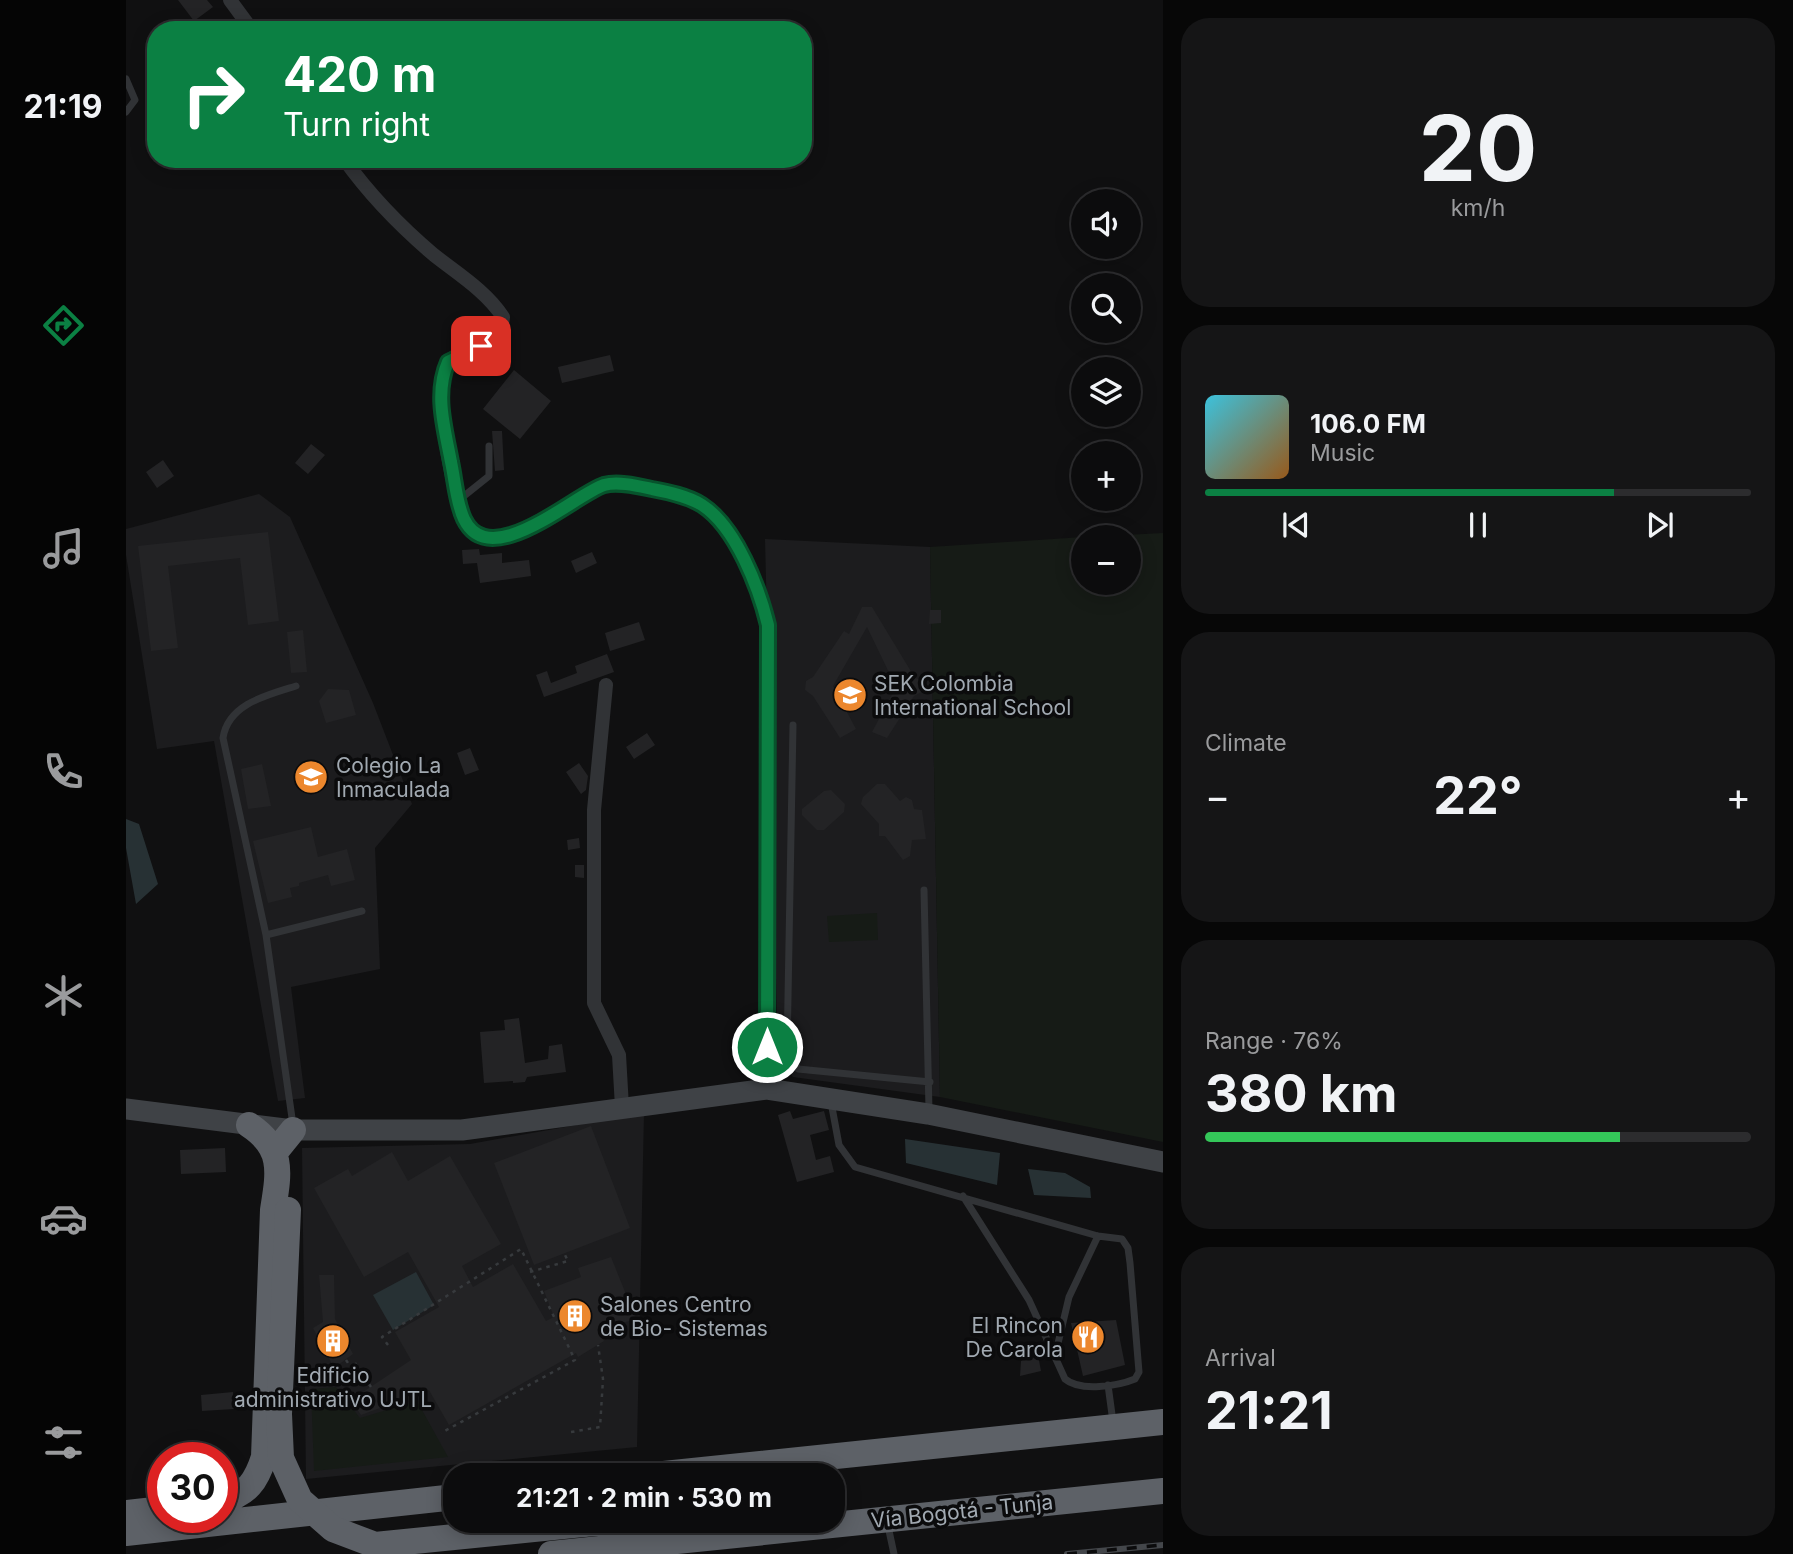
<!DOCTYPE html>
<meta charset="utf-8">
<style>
:root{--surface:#0c0c0d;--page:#151516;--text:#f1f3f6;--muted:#9a9b9d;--line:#2c2c2e;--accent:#0b8043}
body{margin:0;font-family:Inter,sans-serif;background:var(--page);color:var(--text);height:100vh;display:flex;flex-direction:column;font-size:26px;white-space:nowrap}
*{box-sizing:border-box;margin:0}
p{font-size:23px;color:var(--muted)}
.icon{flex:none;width:38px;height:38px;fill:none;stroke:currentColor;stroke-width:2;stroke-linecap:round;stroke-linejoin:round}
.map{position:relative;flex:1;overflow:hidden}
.details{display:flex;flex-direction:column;gap:18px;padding:18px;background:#070707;width:630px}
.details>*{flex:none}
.guide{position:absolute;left:21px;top:21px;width:665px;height:147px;border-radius:28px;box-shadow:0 4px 18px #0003,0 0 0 2px var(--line);background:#0b8043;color:#fff;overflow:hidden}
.fabs{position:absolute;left:945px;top:189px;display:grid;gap:14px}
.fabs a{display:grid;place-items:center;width:70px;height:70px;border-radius:50%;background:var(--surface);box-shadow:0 4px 18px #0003,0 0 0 2px var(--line);font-size:35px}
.speed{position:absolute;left:21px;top:1442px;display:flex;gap:14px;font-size:35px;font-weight:700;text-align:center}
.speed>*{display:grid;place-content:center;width:91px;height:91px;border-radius:50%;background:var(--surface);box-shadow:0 4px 18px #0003,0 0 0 2px var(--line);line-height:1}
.speed .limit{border:10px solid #d22;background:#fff;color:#111}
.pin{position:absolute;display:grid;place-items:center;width:60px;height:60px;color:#fff;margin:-30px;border-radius:14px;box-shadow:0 4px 10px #0006}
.me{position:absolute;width:77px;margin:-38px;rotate:0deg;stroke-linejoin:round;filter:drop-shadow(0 0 5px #0008)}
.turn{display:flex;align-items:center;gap:24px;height:147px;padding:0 21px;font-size:32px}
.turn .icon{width:91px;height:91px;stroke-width:2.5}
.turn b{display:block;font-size:49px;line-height:60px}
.big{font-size:52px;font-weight:700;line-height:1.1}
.details .widget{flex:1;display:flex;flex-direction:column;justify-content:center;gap:10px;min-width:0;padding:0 24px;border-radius:28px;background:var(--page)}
.details .dial{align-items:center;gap:0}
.dial b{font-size:91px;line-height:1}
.song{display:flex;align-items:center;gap:21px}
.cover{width:84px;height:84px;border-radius:10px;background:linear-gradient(135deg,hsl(190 70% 55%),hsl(30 70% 35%))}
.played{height:7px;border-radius:4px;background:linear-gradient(90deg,var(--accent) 75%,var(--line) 75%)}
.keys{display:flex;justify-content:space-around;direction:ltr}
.heat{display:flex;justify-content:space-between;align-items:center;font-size:38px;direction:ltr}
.charge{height:10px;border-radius:5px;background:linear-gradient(90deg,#34c759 76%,var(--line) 0)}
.trip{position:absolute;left:317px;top:1463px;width:402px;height:70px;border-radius:28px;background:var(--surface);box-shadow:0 4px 18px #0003,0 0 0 2px var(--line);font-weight:700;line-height:70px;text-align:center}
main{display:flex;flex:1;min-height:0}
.tab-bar{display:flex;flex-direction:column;width:126px;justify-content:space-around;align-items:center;background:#050505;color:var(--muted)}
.tab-bar .icon{width:49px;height:49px}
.tab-bar .selected{color:var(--accent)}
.tab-bar b{font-size:32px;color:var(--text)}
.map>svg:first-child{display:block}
.built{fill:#1c1c1e}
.green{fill:#161b16}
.water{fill:#273134}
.building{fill:#232325}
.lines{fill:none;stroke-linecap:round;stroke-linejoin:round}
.path{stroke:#373a3d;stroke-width:2.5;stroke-dasharray:3.5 5;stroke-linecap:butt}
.lane{stroke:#313336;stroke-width:7}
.street{stroke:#313336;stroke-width:14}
.secondary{stroke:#3f4246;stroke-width:21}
.highway{stroke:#5d6167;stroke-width:26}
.rail-casing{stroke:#44474b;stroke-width:6}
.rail{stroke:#0b0b0c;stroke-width:3.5;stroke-dasharray:10;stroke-linecap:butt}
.highway-bridge{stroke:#5d6167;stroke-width:26}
.route-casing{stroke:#07532c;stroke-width:18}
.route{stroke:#0b8043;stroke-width:12}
.labels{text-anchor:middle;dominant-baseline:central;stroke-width:7;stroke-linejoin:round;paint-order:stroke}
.poi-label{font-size:21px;fill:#a1a9b1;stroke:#0b0b0c;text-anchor:start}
.street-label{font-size:21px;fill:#a1a9b1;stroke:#0b0b0c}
</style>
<main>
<nav class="tab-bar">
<b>21:19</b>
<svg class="icon selected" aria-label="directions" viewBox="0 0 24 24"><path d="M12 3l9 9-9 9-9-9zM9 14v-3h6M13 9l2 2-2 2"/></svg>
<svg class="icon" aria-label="music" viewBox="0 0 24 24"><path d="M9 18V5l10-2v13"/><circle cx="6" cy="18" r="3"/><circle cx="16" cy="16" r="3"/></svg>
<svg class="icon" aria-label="phone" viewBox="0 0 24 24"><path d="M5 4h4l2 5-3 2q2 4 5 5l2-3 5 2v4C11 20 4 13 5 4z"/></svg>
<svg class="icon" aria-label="climate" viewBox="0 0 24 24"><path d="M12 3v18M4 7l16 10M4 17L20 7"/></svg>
<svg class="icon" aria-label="car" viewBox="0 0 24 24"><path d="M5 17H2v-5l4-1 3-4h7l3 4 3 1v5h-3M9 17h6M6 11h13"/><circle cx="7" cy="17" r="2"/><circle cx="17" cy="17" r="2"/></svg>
<svg class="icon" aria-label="filters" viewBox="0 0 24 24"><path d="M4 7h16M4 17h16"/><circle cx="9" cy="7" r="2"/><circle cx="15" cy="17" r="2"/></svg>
</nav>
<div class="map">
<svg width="1037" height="1554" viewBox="0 0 1037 1554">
<rect width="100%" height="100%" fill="#101011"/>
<path class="built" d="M133 494 164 517 247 703 286 804 249 848 254 969 165 987 179 1098 152 1101 88 741 31 749 0 555V529Z
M639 539 804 547 814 1097 667 1077 652 1058Z
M518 1113 511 1447 180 1479 176 1148 344 1144Z"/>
<path class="green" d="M1037 533V1142L814 1097 804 547 957 537V583H1003V537H961Z
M751 913 752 940 703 942 701 916Z
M210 1387 234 1418 291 1401 322 1457 188 1471 185 1389Z"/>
<path class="water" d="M0 819 13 824 32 884 10 904 0 848Z
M779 1139 874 1153 871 1185 780 1163Z
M902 1169 939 1173 964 1187 965 1198 908 1195Z
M290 1272 308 1305 267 1330 247 1295Z"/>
<path class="building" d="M52 0H81L87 7 68 21Z
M484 355 488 371 436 383 432 367Z
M388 370 425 401 394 439 357 409Z
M366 431H376L378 470 369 471Z
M185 444 199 455 182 474 169 463Z
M37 460 48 476 31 488 20 472Z
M142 532 153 621 122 625 114 558 42 566 52 648 25 651 12 546Z
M353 549 354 555 376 553V563L403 560 405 576 354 583 351 563 337 564 336 550Z
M466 552 471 563 450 573 445 561Z
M736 607H746L789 678 800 681 799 690 788 696 761 738 746 732 770 687 741 627 707 686 730 729 714 738 687 696 679 690 680 681 687 677 718 631 723 634Z
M804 610H815V623L803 624Z
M513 622 519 640 484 651 479 633Z
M177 630 181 672 165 673 161 632Z
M481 654 488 672 418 697 410 675 421 671 425 683 451 673 449 666Z
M202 689 223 690 230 715 200 723 193 701Z
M521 733 529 745 508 759 500 747Z
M344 748 353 770 339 775 331 753Z
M453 763 462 776 460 790 455 794 440 772Z
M136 764 145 806 122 809 115 769Z
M751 784H759L774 801 780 797 786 800 788 809 796 810 800 839 786 840 784 856 777 860 759 836H753V824L735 804 737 797Z
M705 790 719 804 718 812 698 830H691L676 815V809L698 791Z
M185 827 192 857 221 849 229 880 205 886 202 875 173 883V886L164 888 166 897 142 903 127 841Z
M453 838 454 848 442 850 441 840Z
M449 865H458V878L449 877Z
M393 1018 399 1063 422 1059 423 1046 436 1044 440 1072 401 1077 399 1082 387 1083V1081L358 1083 354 1032 379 1030 378 1020Z
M664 1111 667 1119 698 1111 703 1130 684 1135 690 1160 704 1156 708 1172 671 1182 652 1115Z
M465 1126 504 1228 408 1265 368 1163Z
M99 1148 100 1172 55 1174 54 1150Z
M266 1152 282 1181 324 1156 375 1244 336 1266 347 1287 387 1264 420 1321 428 1317 418 1291 455 1277 452 1268 485 1257 510 1319 473 1330 478 1341 452 1357 450 1353 323 1425 303 1390 235 1415 225 1400 285 1360 269 1332 313 1307 282 1252 238 1277 188 1188 222 1169 226 1176Z
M193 1275H208L209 1319 227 1354 208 1368 187 1328 197 1322Z
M990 1320 999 1365 957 1376 945 1323Z
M911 1350 915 1371 894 1376 895 1361Z
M107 1392 108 1409 76 1411 75 1395Z"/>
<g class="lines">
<path class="path" d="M404 1272 442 1261 438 1253
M262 1345 256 1337 395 1249 449 1360 315 1433
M220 1360 224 1366
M229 1363 245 1387
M445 1432 474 1427 477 1379 472 1345"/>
<path class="lane" d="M0 79 9 100 0 112
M333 500 363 476V446
M667 725 661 1052 672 1069 804 1082
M798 890 803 1110
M140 935 236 911
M705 1102 713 1145 729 1167 972 1236 996 1239 1002 1248 1004 1263 1013 1372 1009 1379C992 1386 954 1392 939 1379L903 1300 837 1196
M167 1125 140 935 97 738C102 704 141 695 170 686
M929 1356 943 1297 972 1236
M982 1385 987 1422
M762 1526 768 1554"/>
<path class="street" d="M104 0 126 30
M218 159C243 194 275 227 308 255 332 274 360 291 377 317L375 334C360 347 330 348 321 365 316 373 314 387 314 396 315 419 328 502 339 521 343 528 352 534 360 536 405 546 440 496 480 485 494 481 513 486 527 489 543 493 563 496 577 506 610 529 633 587 642 625L641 1089
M480 685 468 810V1003L493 1055 496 1107"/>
<path class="secondary" d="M0 1109 167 1130H336L641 1089 802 1114 1037 1162"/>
<path class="highway" d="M150 1151 167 1130
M528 1475 1037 1422
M96 1501C122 1493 130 1482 138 1457L147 1210C153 1172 158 1148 123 1125
M0 1513 37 1509
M457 1524 494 1521
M0 1533 329 1497
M425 1554 1037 1491"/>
<g class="rail-casing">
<path id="rail" d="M941 1554 1037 1545"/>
</g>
<use href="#rail" class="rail"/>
<path class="highway-bridge" d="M162 1210 153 1414 155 1458 174 1500 207 1529 249 1545 457 1524"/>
</g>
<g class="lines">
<g class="route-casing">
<path id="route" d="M355 346 322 362C308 394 319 429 325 462 329 480 330 502 338 519 364 573 448 495 478 485 492 481 512 486 526 489 542 492 562 496 576 505 610 527 633 588 642 625L641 1047"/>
</g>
<use href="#route" class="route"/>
</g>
<defs>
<g id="school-disc" transform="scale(1.75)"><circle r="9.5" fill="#ec872d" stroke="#0b0b0c"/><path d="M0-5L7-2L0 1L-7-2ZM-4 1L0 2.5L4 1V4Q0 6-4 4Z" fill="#fff"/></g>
<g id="building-disc" transform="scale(1.75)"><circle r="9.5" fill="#ec872d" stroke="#0b0b0c"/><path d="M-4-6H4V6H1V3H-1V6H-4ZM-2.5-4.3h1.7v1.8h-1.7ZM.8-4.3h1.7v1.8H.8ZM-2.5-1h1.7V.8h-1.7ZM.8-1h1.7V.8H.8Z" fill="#fff"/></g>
<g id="restaurant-disc" transform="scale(1.75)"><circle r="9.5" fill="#ec872d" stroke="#0b0b0c"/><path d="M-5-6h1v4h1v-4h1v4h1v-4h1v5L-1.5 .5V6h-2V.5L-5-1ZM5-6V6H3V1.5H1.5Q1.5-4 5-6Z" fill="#fff"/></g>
</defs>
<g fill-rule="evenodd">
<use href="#school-disc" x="724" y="695"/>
<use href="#school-disc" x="185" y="777"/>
<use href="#building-disc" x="449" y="1316"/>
<use href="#restaurant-disc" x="962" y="1337"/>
<use href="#building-disc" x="207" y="1341"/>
</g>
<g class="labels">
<g class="poi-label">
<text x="748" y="683">SEK Colombia<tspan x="748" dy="24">International School</tspan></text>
<text x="210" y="765">Colegio La<tspan x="210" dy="24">Inmaculada</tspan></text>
<text x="474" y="1304">Salones Centro<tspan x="474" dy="24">de Bio- Sistemas</tspan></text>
<text x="937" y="1325" text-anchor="end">El Rincon<tspan x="937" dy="24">De Carola</tspan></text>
<text x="207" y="1375" text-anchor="middle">Edificio<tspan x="207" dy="24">administrativo UJTL</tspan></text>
</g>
<g class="street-label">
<text transform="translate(836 1511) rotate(-6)">Vía Bogotá - Tunja</text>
</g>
</g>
</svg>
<div class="fabs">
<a><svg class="icon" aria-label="sound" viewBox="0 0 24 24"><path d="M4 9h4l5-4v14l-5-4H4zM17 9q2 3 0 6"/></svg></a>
<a><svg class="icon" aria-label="search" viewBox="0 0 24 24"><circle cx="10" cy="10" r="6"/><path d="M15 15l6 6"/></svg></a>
<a><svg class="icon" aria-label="layers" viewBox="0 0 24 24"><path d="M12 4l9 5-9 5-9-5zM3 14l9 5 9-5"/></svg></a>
<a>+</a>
<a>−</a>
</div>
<div class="speed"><div class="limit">30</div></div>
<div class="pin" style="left:355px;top:346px;background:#d93025"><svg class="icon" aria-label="arrive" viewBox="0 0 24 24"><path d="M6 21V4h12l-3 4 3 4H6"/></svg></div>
<svg class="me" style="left:641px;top:1047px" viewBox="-20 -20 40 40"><circle r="17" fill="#0b8043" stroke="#fff" stroke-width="3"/><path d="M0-11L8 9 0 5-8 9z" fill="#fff"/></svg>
<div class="trip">21:21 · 2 min · 530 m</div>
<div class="guide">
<div class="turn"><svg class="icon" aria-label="right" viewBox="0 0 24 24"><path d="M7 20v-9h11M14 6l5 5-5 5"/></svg><div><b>420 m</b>Turn right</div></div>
</div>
</div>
<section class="details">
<div class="widget dial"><b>20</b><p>km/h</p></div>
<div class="widget">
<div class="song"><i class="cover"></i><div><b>106.0 FM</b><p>Music</p></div></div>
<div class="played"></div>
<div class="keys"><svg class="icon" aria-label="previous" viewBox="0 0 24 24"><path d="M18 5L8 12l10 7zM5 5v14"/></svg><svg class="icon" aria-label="pause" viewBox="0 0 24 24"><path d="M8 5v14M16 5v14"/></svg><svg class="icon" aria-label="next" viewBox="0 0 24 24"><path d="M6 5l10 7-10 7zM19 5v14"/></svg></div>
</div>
<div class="widget"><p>Climate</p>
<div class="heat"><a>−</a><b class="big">22°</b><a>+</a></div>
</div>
<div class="widget"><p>Range · 76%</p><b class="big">380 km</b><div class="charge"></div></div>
<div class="widget"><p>Arrival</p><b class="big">21:21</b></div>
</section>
</main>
